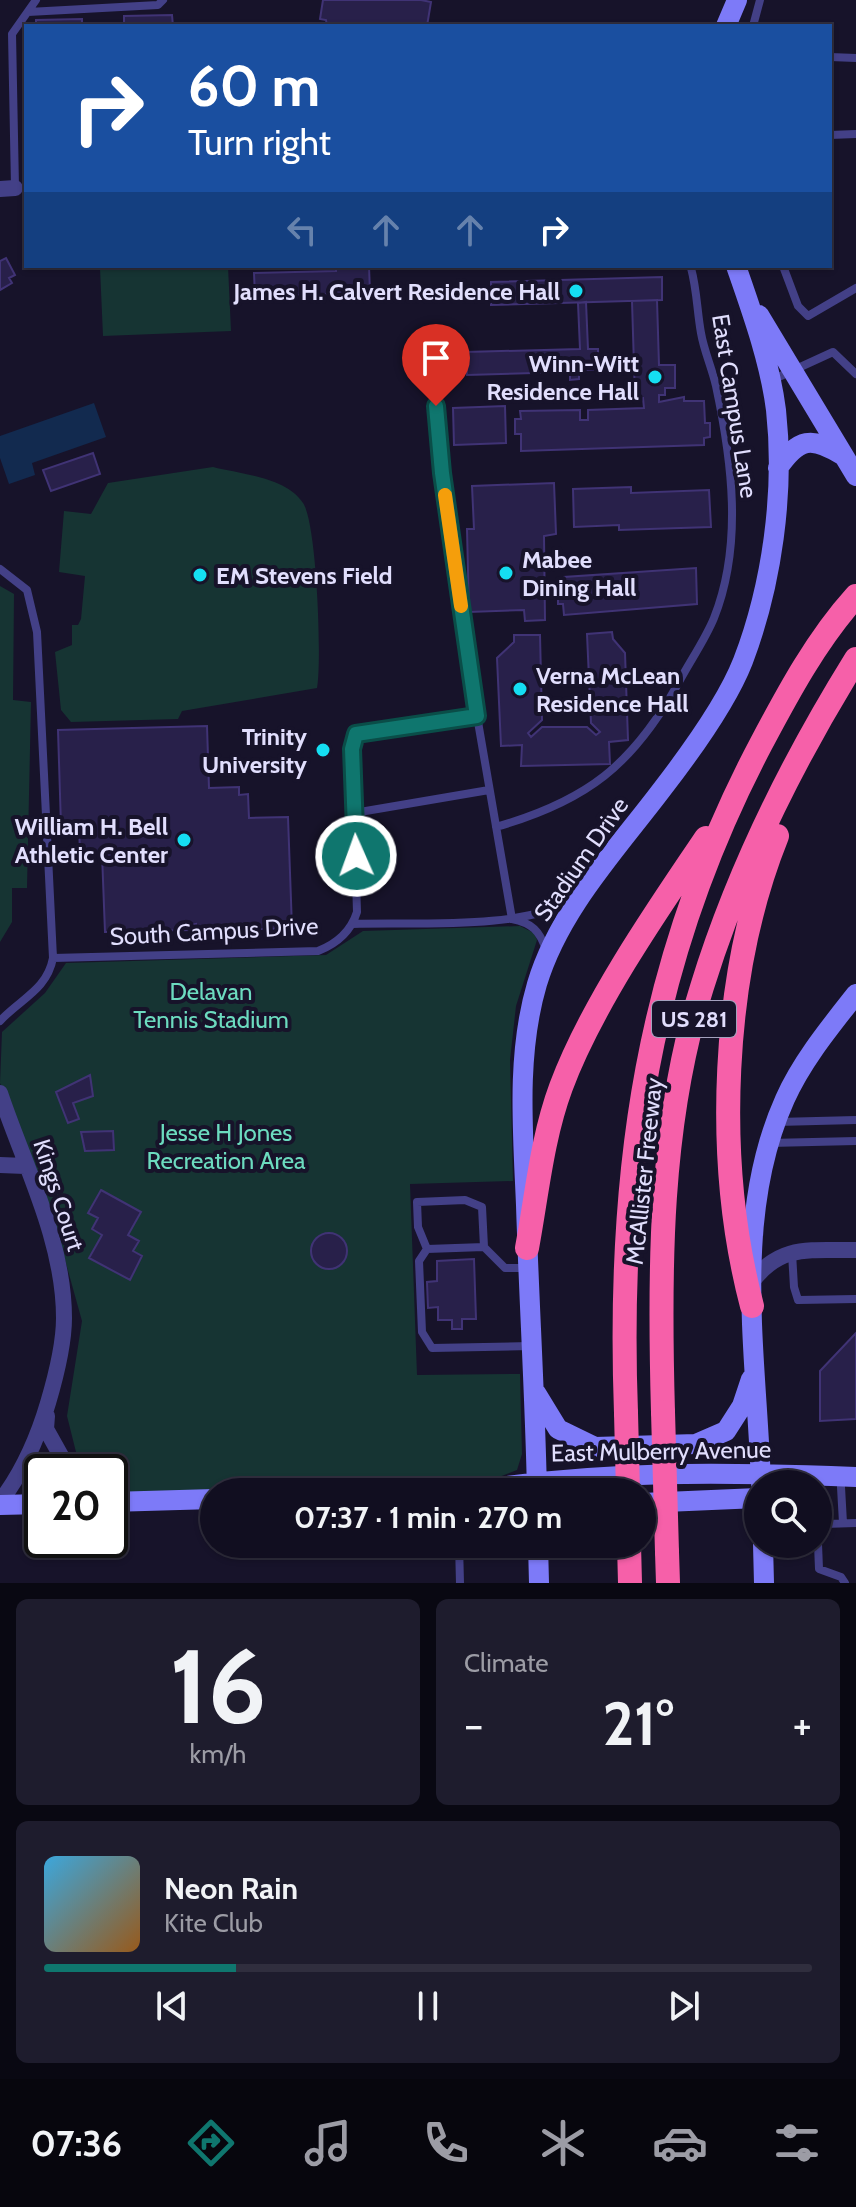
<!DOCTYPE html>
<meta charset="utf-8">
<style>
:root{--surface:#110e20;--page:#1e1c2d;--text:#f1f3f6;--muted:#9c9ca5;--line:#302e3e;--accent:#0f766e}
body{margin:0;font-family:Cabin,sans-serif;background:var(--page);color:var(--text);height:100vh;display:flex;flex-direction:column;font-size:30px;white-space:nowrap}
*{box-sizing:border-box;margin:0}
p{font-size:26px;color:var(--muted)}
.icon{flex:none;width:44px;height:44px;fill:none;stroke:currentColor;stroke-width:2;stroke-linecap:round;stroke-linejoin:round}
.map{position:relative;height:1583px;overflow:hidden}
.details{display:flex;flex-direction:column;gap:16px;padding:16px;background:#090812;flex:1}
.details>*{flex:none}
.hud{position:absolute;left:24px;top:24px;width:808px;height:244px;border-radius:0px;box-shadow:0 2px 6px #0004,0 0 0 2px var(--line);background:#1a4fa0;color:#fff;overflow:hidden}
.tools{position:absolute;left:744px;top:1470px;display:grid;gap:16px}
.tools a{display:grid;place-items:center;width:88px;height:88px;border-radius:50%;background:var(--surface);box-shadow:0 2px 6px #0004,0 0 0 2px var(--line);font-size:40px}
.speed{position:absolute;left:24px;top:1454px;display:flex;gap:16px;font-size:40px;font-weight:700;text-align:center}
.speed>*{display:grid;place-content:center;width:104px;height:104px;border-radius:50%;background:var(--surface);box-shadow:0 2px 6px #0004,0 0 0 2px var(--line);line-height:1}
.speed .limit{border:4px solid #111;border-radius:12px;background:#fff;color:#111}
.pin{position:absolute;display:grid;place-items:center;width:68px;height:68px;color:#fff;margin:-82px -34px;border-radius:50% 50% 50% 0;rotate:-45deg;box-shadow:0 0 8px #0007}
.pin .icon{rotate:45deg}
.me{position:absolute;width:88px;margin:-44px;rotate:358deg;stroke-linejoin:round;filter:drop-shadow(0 0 6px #0008)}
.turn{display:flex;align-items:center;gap:28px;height:168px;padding:0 32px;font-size:36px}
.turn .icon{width:104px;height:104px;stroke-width:2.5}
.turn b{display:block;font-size:56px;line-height:68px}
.lanes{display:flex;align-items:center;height:76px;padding:0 32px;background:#0003;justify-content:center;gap:40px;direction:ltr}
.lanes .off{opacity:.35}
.big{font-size:60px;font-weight:800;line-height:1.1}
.details .widget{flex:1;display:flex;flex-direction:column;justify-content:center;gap:12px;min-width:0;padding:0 28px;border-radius:12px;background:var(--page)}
.details .dial{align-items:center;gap:0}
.dial b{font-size:104px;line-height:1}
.song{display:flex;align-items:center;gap:24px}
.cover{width:96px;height:96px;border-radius:12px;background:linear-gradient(135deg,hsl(200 70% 55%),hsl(30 70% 35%))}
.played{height:8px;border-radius:4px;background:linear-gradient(90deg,var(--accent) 25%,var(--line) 25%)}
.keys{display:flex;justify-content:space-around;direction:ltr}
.heat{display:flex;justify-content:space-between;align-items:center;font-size:44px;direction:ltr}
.details .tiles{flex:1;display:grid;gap:16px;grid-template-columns:1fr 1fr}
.widget:last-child{grid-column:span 2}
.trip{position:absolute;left:200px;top:1478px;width:456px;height:80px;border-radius:40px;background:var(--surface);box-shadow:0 2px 6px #0004,0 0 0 2px var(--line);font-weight:800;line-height:80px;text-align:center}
.tab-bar{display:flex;height:128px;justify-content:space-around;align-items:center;background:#07060d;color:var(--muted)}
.tab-bar .icon{width:56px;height:56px}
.tab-bar .selected{color:var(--accent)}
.tab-bar b{font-size:36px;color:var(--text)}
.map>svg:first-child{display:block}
.green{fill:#163433}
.water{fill:#122a4f}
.building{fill:#28204a;stroke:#403375;stroke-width:2}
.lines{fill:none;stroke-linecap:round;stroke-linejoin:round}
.lane{stroke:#434087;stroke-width:8}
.street{stroke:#434087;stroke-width:16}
.secondary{stroke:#7d7af8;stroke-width:20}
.highway{stroke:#f660a9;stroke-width:24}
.highway-bridge{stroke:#f660a9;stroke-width:24}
.route-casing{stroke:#0a4d48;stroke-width:20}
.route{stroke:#0f766e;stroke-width:14}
.slow{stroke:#f59e0b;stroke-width:14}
.poi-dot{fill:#15def2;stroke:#17132a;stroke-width:3}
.labels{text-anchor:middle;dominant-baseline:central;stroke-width:8;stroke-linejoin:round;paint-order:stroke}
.shield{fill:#17132a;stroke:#a4a1be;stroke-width:2}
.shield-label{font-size:22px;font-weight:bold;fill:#e1defd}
.poi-label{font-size:24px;font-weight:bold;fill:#e1defd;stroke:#17132a;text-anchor:end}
.street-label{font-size:24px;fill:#e1defd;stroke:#17132a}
.park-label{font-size:24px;fill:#6cdbbf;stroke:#17132a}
</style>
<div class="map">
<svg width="856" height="1583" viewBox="0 0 856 1583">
<rect width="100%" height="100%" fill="#17132a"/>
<path class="green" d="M228 266 231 331 103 336 100 268Z
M213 467C240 474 286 477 303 503 317 523 322 662 317 688L182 711 178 719 71 722 61 710 55 652 72 645V625H78L81 619 85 576 59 572 64 511 91 514 108 483Z
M0 586 14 594 13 700 31 702 27 888H12V922L0 942Z
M520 926 534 933 537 940 516 1006 510 1060 513 1181 410 1184 417 1375 520 1374 522 1454 517 1470 499 1477 458 1484 110 1494V1472H81L67 1416 82 1321 52 1213 0 1083 2 1032 45 993 66 963 326 955 363 931Z"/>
<path class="water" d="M94 403 106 437 32 463 35 475 9 484 0 458V436Z"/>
<path class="building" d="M323 0H421L431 2 427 26H327L326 20 320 19Z
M172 15 173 26H124V16Z
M82 19V26H36V20Z
M6 258 15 275 9 278 12 283 0 290V261Z
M336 266H369L370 293 255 296 254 273 336 271Z
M662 277V300L491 305V282Z
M657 300 659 365H675V388H665V395H659V402L684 397V401H704L705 423H710V437L704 438V445L521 451V434H515V419H521L520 411 580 410V420H588V410L644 408 643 398H635L632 301Z
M586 302 588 349H598V358H604V369L579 370V379L570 380V372L467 375 466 352 580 349 578 303Z
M505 406 506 443 454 445 453 408Z
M93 453 100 474 51 491 43 470Z
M554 483 556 534 544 536 545 620 525 621 524 610 469 612 467 529H474L472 486Z
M631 487V493L709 490 711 527 619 530V525L574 527 573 489Z
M696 568 697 604 564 615 563 604H558V592H565L564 577Z
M612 632 613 639 625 653 628 740 609 742 610 764 521 766 522 745 501 746 497 658 514 642V635H540L542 720 528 733 531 737 542 727H587L596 735 600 732 591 723 587 634Z
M207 726 209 788 239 787V795L248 794 249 818 288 817 292 928 196 931V924L189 925 190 930 144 931 145 942H120V932H105L102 854H80L79 825 61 826 58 730Z
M90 1075 93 1096 73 1103 79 1119 68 1123 56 1092Z
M113 1131 114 1150 85 1151 81 1132Z
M101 1190 141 1212 128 1235 139 1241 133 1251 142 1256 130 1280 89 1258 102 1235 92 1229 98 1218 88 1213Z
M311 1251a18 18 0 1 1 36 0a18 18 0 1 1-36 0Z
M474 1259 476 1319H462V1329H452V1320H438V1307L428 1308 427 1282 437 1281V1261Z
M856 1333V1419L820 1421V1371Z"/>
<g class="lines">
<path class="lane" d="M28 12 158 5 163 0
M753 26 760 0
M830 57 856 58
M830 135 856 134
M15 187 12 34 36 0
M783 266 798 306 808 316 856 288
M772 380 833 352 856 374
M436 406 442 473 477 716 512 919
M0 569 27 590 37 632 53 958C47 990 20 999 0 1021
M354 813 489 790
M496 827C587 801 633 765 679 682 690 661 705 640 714 618 743 545 732 461 716 386 712 368 704 351 701 333 697 311 697 290 691 268
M512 919C532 923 540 931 546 950
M353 924C413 922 523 930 572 900
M53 958 318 951C336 944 351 931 357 912L352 749 356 734 477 716
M777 1122 856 1120
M769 1143 856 1141
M427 1249 484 1247
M792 1253 794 1287 798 1300 856 1299
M526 1268H505L484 1247 482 1207 465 1200 417 1202 418 1227 427 1249 419 1261 422 1332 432 1348 531 1346
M841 1487 843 1523
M818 1530 824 1524 856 1523
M459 1544 460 1583
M818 1544 819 1569 841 1577 845 1583"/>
<path class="street" d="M0 189 15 188
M0 1093C24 1165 64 1240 64 1318 64 1346 56 1376 48 1403 38 1437 22 1473 0 1502
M0 1165 25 1166
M752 1282C780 1243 813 1251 856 1250
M47 1416 46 1429 70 1472"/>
<path class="secondary" d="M726 26 737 0
M759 315 856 476
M778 468C799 438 811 436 842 455
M536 1393 558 1429 595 1447 696 1444 726 1431 742 1406 751 1379
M761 1484C757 1357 731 1219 785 1099 802 1061 830 1027 856 994
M467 1492C595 1470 727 1472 856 1477
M537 1492C535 1396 529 1301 526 1205 523 1132 516 1055 537 984 559 910 617 849 663 788 690 753 727 702 743 661 772 585 785 492 776 410 770 362 752 312 736 266
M110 1502 214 1499
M642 1503 758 1498
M0 1505 42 1504
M538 1544 539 1583
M763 1544 764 1583"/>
<path class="highway" d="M527 1248C537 1194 542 1138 561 1087 591 1006 657 910 706 838
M752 1306C714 1161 721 975 777 836
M663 1412C659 1271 659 1123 702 987 738 870 792 762 856 659
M626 1413C617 1172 647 960 761 744 788 693 817 639 856 596
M629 1544 630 1583
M667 1552 668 1583"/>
<path class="highway-bridge" d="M663 1412 667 1552
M626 1413 628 1492"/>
</g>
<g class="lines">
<g class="route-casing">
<path id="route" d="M356 856 352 749 356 734 477 716 442 473 436 406"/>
</g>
<use href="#route" class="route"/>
<path class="slow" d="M445 495 461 606"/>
</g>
<g class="poi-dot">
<circle cx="576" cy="291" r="8"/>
<circle cx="655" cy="377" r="8"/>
<circle cx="506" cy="573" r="8"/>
<circle cx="200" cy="575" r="8"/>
<circle cx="520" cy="689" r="8"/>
<circle cx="323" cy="750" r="8"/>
<circle cx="184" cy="840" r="8"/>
</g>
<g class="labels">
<rect class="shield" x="652" y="1001" width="84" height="36" rx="6"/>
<g class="shield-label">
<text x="694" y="1019">US 281</text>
</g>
<g class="poi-label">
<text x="560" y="291">James H. Calvert Residence Hall</text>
<text x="639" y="363">Winn-Witt<tspan x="639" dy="28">Residence Hall</tspan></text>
<text x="522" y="559" text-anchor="start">Mabee<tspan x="522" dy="28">Dining Hall</tspan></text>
<text x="216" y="575" text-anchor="start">EM Stevens Field</text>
<text x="536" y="675" text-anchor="start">Verna McLean<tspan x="536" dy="28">Residence Hall</tspan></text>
<text x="307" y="736">Trinity<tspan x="307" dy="28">University</tspan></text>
<text x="168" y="826">William H. Bell<tspan x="168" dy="28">Athletic Center</tspan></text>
</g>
<g class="street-label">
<text transform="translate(735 406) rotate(81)">East Campus Lane</text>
<text transform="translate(581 859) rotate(-55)">Stadium Drive</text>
<text transform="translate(214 931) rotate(-3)">South Campus Drive</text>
<text transform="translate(644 1171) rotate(-84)">McAllister Freeway</text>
<text transform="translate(59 1195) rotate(72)">Kings Court</text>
<text transform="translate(661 1451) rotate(-1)">East Mulberry Avenue</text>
</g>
<g class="park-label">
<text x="211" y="991">Delavan<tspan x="211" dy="28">Tennis Stadium</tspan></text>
<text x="226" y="1132">Jesse H Jones<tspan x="226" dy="28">Recreation Area</tspan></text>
</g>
</g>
</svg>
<div class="tools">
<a><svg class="icon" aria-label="search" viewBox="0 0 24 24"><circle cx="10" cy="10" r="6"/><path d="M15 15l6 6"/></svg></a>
</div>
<div class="speed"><div class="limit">20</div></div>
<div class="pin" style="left:436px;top:406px;background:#d93025"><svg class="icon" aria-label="arrive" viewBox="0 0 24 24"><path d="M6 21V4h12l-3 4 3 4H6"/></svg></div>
<svg class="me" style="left:356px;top:856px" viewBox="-20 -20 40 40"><circle r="17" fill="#0f766e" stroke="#fff" stroke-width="3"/><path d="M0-11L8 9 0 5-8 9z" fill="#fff"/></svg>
<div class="trip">07:37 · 1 min · 270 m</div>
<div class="hud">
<div class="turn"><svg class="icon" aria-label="right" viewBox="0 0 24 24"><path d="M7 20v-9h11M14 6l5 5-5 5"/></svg><div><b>60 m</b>Turn right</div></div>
<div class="lanes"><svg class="icon off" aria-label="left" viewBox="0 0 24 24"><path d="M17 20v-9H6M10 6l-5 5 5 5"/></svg><svg class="icon off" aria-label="ahead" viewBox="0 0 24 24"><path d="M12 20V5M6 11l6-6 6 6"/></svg><svg class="icon off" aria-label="ahead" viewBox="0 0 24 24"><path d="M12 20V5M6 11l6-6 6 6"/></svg><svg class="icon" aria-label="right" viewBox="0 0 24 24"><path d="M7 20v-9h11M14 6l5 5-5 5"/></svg></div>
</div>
</div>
<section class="details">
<div class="tiles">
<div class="widget dial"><b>16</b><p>km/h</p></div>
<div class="widget"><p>Climate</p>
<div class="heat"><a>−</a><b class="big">21°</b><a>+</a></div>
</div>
<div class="widget">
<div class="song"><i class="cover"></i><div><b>Neon Rain</b><p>Kite Club</p></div></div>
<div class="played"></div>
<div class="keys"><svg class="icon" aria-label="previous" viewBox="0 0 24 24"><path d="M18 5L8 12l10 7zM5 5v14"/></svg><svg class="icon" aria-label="pause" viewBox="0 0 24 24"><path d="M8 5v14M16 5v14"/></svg><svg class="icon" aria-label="next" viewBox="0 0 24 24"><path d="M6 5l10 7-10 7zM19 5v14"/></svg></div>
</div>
</div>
</section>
<nav class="tab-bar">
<b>07:36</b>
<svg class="icon selected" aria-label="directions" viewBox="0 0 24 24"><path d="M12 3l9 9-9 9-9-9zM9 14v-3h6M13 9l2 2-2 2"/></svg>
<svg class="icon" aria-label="music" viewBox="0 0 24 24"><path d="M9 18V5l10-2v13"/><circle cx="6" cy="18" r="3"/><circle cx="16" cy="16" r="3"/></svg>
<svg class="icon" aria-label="phone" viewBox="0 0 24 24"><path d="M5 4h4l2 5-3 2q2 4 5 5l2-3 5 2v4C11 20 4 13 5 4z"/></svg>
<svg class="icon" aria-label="climate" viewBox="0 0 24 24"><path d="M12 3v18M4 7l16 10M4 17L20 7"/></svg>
<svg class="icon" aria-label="car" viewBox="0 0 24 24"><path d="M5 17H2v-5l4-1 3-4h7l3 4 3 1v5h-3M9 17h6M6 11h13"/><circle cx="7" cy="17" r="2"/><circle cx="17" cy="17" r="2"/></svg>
<svg class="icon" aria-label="filters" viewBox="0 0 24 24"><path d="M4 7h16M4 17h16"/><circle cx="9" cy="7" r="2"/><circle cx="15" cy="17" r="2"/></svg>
</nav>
